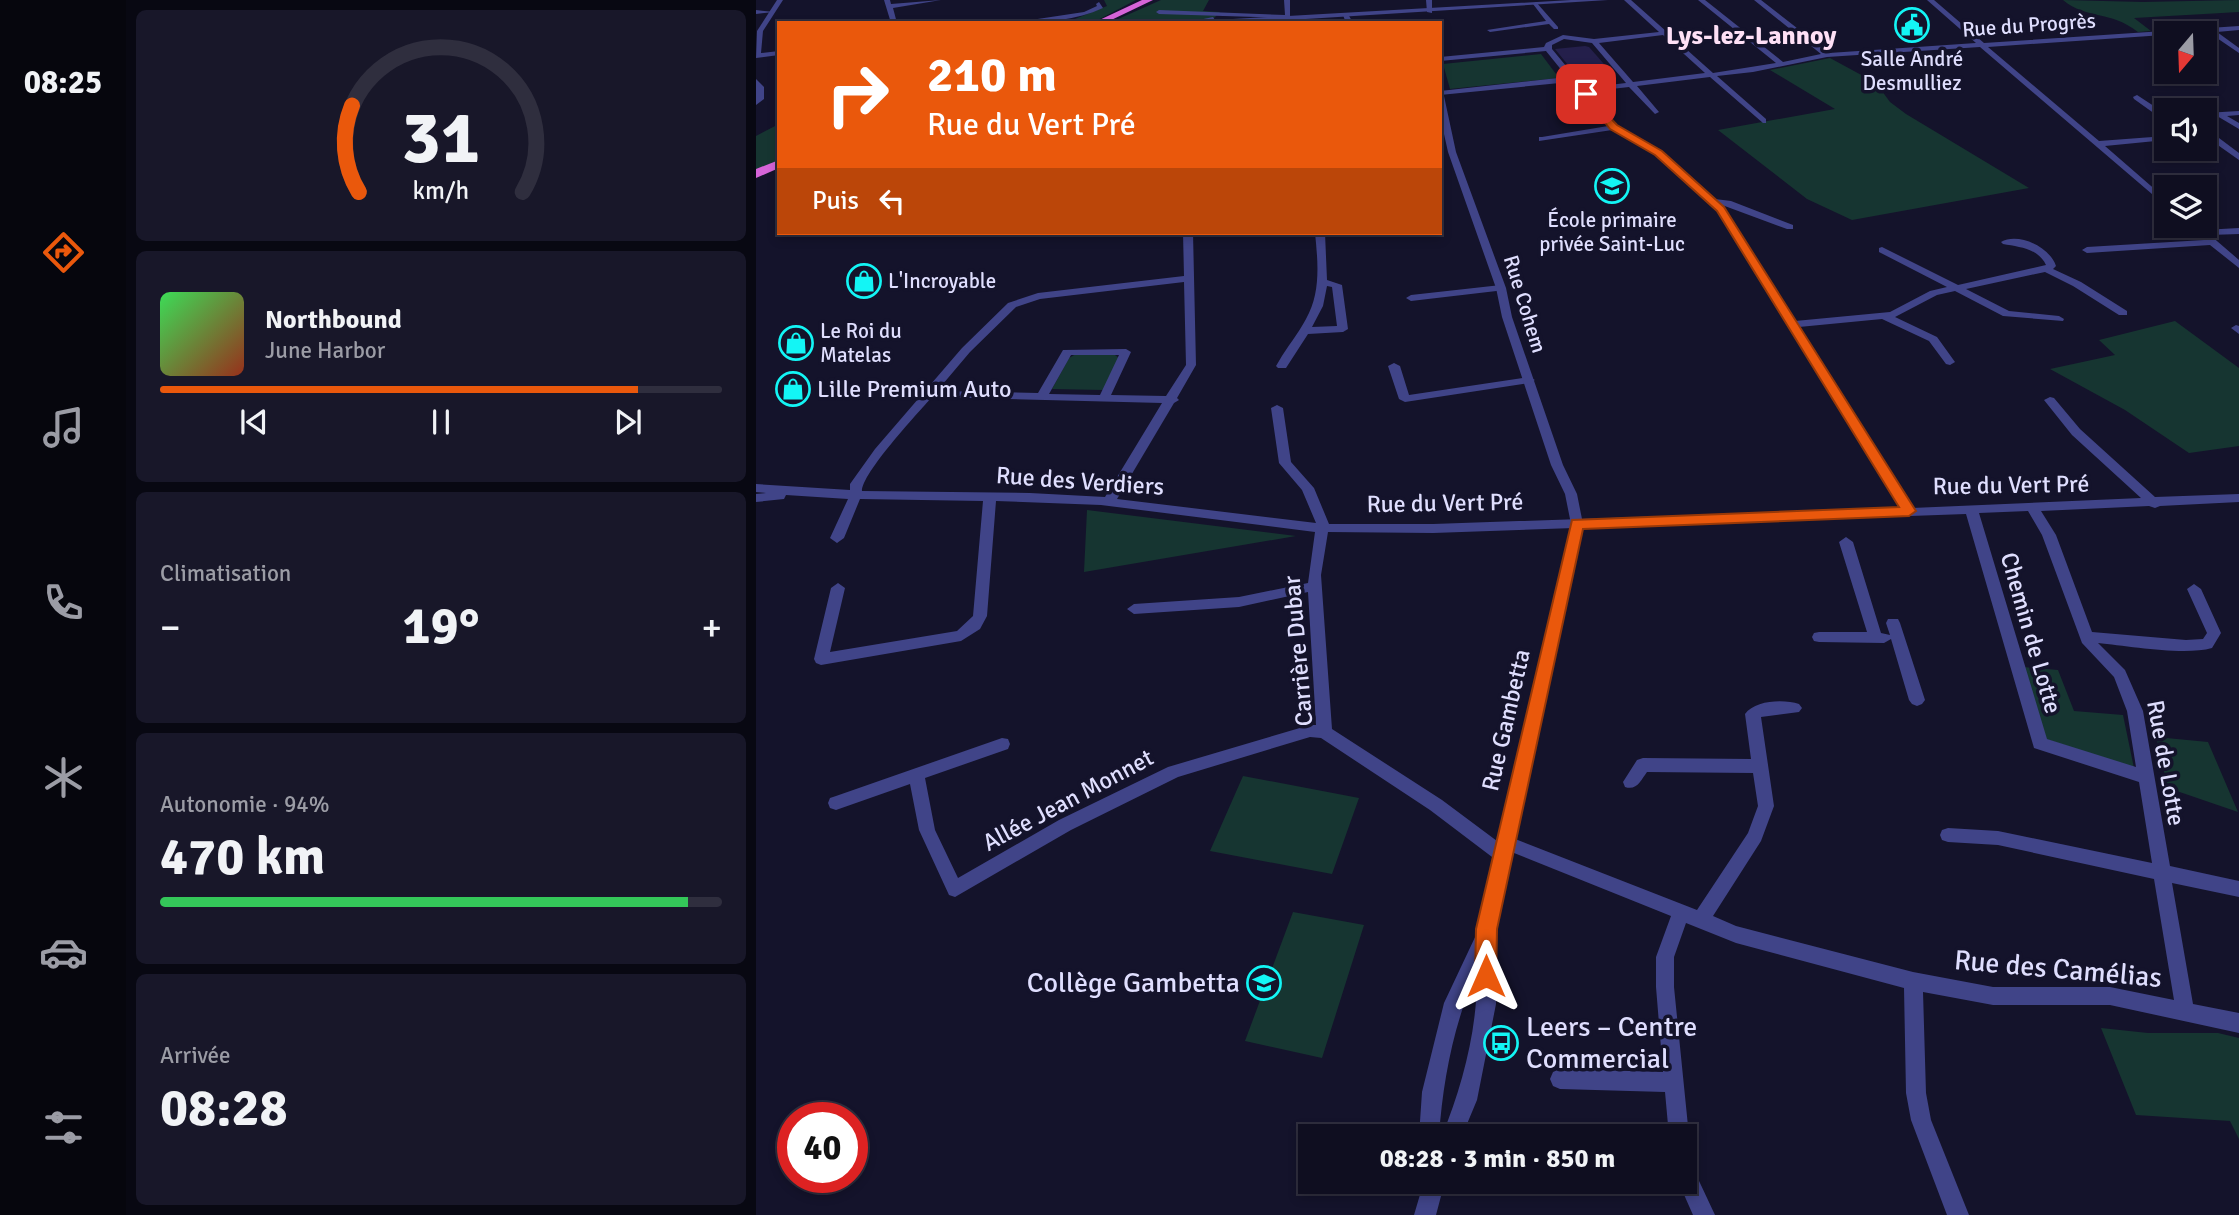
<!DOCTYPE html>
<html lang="fr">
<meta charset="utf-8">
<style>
:root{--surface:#0f0e20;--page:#181729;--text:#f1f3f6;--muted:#9b9ca5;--line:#2f2e3e;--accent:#ea580c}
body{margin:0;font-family:Signika,sans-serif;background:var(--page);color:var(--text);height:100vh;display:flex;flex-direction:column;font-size:26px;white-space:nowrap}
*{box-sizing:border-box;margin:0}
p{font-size:23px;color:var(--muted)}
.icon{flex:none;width:38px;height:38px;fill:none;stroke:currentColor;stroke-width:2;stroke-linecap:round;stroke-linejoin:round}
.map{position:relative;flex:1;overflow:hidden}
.drawer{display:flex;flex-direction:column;gap:10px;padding:10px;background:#080812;width:630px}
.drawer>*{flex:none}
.top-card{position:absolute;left:21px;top:21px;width:665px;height:214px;border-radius:0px;box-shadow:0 4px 10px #0003,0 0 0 2px var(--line);background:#ea580c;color:#fff;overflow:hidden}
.needle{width:46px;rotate:199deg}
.tools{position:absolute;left:1398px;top:21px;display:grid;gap:14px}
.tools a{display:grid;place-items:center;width:63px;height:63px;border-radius:0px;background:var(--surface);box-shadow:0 4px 10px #0003,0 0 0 2px var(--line);font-size:35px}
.speed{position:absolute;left:21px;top:1102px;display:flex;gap:14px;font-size:35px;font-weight:700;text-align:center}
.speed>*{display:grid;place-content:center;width:91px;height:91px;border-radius:50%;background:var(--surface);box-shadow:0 4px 10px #0003,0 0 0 2px var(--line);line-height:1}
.speed .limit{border:10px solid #d22;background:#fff;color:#111}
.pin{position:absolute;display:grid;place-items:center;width:60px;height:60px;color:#fff;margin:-30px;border-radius:14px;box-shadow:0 4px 10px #0006}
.me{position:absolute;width:77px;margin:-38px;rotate:0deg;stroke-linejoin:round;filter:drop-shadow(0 0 5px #0008)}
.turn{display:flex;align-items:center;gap:24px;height:147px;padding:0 35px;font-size:32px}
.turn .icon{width:91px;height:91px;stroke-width:2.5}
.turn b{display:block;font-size:49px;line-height:60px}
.then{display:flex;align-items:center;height:66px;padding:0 35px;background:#0003;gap:14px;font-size:26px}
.big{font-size:52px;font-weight:800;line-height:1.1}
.drawer .widget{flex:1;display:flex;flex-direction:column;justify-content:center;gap:10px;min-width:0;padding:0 24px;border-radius:10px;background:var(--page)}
.drawer .dial{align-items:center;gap:0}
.dial svg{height:182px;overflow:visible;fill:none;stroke:var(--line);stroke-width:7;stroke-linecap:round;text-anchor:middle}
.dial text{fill:var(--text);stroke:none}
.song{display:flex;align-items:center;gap:21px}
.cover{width:84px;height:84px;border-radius:10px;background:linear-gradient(135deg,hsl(130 70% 55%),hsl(10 70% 35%))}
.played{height:7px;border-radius:4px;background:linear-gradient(90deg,var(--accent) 85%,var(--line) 85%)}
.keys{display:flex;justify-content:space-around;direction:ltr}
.heat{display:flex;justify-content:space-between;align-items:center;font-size:38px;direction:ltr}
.charge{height:10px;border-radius:5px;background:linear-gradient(90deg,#34c759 94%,var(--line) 0)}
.trip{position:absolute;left:542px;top:1124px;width:399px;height:70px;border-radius:0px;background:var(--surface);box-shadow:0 4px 10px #0003,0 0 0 2px var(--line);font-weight:800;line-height:70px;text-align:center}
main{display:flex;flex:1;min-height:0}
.tab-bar{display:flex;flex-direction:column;width:126px;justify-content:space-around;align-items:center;background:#06060d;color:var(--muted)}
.tab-bar .icon{width:49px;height:49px}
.tab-bar .current{color:var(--accent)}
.tab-bar b{font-size:32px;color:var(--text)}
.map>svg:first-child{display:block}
.green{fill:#163531}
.building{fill:#241f4b}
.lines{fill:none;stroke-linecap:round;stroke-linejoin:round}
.minor{fill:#404488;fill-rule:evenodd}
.tertiary{fill:#404488;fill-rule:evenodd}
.trunk{fill:#d664d8;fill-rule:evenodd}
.route{fill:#ea580c;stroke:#983908;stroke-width:2}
.labels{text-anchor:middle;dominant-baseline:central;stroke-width:7;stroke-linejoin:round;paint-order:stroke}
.far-street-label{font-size:21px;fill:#dfdefe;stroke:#14132b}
.far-poi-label{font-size:21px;fill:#dfdefe;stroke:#14132b}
.poi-label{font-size:24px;fill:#dfdefe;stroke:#14132b;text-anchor:start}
.street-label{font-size:24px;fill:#dfdefe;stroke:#14132b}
.far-district-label{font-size:26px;font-weight:bold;fill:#fee0f6;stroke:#14132b}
.near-street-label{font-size:28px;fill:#dfdefe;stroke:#14132b}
.near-poi-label{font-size:28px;fill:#dfdefe;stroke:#14132b;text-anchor:end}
</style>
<main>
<nav class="tab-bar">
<b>08:25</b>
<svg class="icon current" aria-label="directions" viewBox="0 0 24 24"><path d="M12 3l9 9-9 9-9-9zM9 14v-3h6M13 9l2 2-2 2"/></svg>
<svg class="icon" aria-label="music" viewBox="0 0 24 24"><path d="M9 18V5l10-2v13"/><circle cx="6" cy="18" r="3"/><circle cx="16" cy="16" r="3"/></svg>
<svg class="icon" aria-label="phone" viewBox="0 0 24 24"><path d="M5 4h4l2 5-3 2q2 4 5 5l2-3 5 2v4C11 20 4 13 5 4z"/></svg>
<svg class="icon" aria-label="climate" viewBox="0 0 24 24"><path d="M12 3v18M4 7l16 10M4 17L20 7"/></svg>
<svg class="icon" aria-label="car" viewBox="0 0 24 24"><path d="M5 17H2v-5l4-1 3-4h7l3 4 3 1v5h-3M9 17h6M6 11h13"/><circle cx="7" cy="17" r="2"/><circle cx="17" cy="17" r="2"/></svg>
<svg class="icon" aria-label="filters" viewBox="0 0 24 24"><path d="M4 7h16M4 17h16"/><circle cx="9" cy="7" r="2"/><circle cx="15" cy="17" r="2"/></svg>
</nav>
<section class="drawer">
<div class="widget dial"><svg viewBox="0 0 100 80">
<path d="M14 69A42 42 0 1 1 86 69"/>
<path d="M14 69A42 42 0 0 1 11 31" stroke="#ea580c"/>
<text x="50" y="56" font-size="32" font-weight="700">31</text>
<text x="50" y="72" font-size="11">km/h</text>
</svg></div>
<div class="widget">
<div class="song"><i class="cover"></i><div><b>Northbound</b><p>June Harbor</p></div></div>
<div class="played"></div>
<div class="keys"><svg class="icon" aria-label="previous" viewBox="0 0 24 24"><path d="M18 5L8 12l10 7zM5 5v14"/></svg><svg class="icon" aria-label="pause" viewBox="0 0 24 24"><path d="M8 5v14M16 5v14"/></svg><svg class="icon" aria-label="next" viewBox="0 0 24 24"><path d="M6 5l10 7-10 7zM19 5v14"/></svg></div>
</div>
<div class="widget"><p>Climatisation</p>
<div class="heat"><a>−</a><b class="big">19°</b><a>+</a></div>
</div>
<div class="widget"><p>Autonomie · 94%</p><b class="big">470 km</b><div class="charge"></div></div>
<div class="widget"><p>Arrivée</p><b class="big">08:28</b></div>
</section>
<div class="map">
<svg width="1483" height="1215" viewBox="0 0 1483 1215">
<rect width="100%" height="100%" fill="#14132b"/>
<path class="green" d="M348 0H380L336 23H309L351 6Z
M405 0H453L447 11 464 12 458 18 422 23H353Z
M1307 0 1387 2 1483 0V12L1378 18 1395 31 1382 32C1354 10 1331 20 1307 0Z
M785 54 803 78 694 89 687 64Z
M1074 58 1120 83 1134 102 1150 114 1273 188 1096 220 1051 199 962 130 1079 109 1014 70Z
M23 124V160L0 170V136Z
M1419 321 1483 368V446L1433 453 1369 410 1294 369 1359 355 1343 340Z
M320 354 359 355 363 358 348 390 296 389 313 358Z
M331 510 540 536 328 572Z
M1267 667 1302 670 1318 711 1367 715 1378 768 1290 739Z
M1400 737 1452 742 1482 812 1412 788Z
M487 776 603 798 576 874 454 851Z
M537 912 608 925 566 1058 489 1041Z
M1345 1028 1392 1033H1462L1483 1038V1139L1474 1121 1380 1115Z"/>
<path class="building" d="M829 46 833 47 855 72 821 76 799 49Z"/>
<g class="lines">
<path class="minor" d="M128 0H134L135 4 185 0 137 8 141 23H135Z
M528 0H534V18L403 14 400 12 403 10 529 15Z
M670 0H676V13L671 12Z
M868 0H875L957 73 1020 63 942 0H949L1027 62 1065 54 998 0H1005L1073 53 1220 43 1171 0H1178L1228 43 1483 26V30L1461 32 1483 48V53L1452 32 1232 47 1343 141 1410 136V140L1349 146 1410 199V206L1224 47 1071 57 997 72 961 76 1010 119V123H1007L954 77 881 86 903 112 899 114 873 87 838 91 834 94 860 125 905 151 959 199 975 201 1037 225V229H1031L966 205 1039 321 1134 312 1174 291 1191 287 1123 252V248L1126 247 1202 285 1290 265C1282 248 1263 247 1247 244L1245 242C1262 232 1294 247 1300 266L1297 269 1325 282 1371 311V315H1363L1317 286 1289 272 1210 289 1253 311 1303 316 1308 319 1307 321 1247 316 1199 291 1181 295 1139 317 1181 337 1199 362 1194 365 1190 364 1173 341 1126 319 1043 327 1156 508 1385 498 1316 435 1288 400 1294 397 1298 398 1324 429 1399 497 1483 494V502L1404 506 1399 508 1393 506 1285 511 1300 535 1336 632 1430 640 1447 639 1451 633 1431 589 1438 584 1445 589 1465 633 1456 648C1428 656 1373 646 1342 643L1369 670 1387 711 1414 866 1483 881V897L1416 883 1437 1004 1483 1013V1033L1354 1005H1237L1167 992 1170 1093 1175 1120 1213 1215H1191L1155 1120 1150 1093 1148 988 980 943 930 923 918 957V987L933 1136 929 1144V1136H913L909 1092 804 1089 797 1086 794 1079 797 1072 804 1069 907 1072 900 987V957L915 916 753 851 755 855 752 860 746 863 740 860 674 810 565 738 554 737 422 777 315 830 199 897 193 895 163 830 154 784 80 810 74 808 72 803 74 798 80 796 246 738 252 739 254 744 252 749 169 778 179 830 202 878 303 820 412 767 554 725H560L552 592 483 607 378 614 371 609 378 604 483 597 552 583 559 532 345 505 240 501 231 616 224 629 205 641 65 665 60 663 58 659 75 588 82 583 89 588 74 652 201 631 217 616 227 501 104 499 88 538 81 543 74 538 92 499 30 495 28 499 0 502V494L10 493 0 492V484L94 490V484L119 449 206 348 252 303 282 293 428 276 427 233H437L440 365 421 398 423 400 418 403 361 499 560 523 546 490 523 463 515 408 521 405 527 408 535 462 558 488 573 524H677L1144 508 961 211 899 155 856 130 783 141V137H786L852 126 826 94 830 90 818 87 814 82 684 95V91L811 77 790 51 684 61V57L788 47 790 43 807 35 838 39 903 32ZM907 35 949 73 877 82 843 43ZM808 39 836 43 870 83 836 87 824 83 796 49V45ZM428 282 430 365 410 396 355 395 375 352 370 349 307 350 282 393 181 391 214 352 260 307 284 299ZM315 355H363L344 395 293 394ZM176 397 406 403 349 497 274 493 106 491C106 473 161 414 176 397ZM1272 511 1286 535 1326 643 1358 677 1371 711 1380 767 1291 739 1223 513ZM1210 514 1278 748 1383 782 1396 863 1242 831 1192 828 1186 830 1184 835 1186 840 1192 842 1242 845 1398 879 1418 1000 1354 987H1237L1157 972 980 926 957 916 1005 841 1018 806 1005 717 1043 712 1046 708 1043 704C1028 699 999 700 989 714L995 759 887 758 881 760 867 782 869 787C881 791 885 780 891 772L997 773 1002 806 992 833 941 910 749 835 743 837 741 841 686 800 576 729 565 575 572 532 677 533Z
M343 2 347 8C319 21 286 23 255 23L328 12 341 6 340 4Z
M780 2 802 27V29H798L793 24 734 32 731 30 790 21 777 4Z
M0 10 18 12 0 14Z
M590 13 592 14 597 23H590L587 15Z
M0 79 8 87V99L0 105Z
M1381 95 1410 114V119H1406L1378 99 1377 97Z
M1483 111V115L1471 116 1483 123V129L1461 116 1449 117V113Z
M1449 132H1455L1483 153V160L1449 136Z
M1433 226H1442L1447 230 1483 228V234L1454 235 1483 260V268L1454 245 1331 253 1326 250 1331 247 1448 240Z
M559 233H569L571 280 586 285 592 329 587 332 552 334 530 368H522L520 366 523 361C531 347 542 334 550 319 565 293 562 262 559 233ZM571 286 576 287 581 326 556 327 567 306Z
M745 285 749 286V290L655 301 650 298 655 295Z
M1480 325 1483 326V334L1475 328Z
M638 363 644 366 653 395 773 377 779 380 773 383 649 402 643 399 632 366Z
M1090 537 1097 542 1125 633 1134 635 1130 623 1132 619H1142L1144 623 1169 700 1166 704 1161 706 1156 704 1153 700 1135 639 1128 643 1063 642 1058 641 1056 637 1058 633 1063 632H1111L1083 542Z
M929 1163 936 1166 959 1215H937L922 1181H929Z"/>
<path class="tertiary" d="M21 0H27L7 31 5 53 23 51V55L0 58 1 31Z
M815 0H852L488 23H428L457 17 459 20Z
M684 94 688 96 700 152 750 288 756 317 807 465 821 494 827 524 739 929 740 1004 721 1100 706 1136H686C707 1084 722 1027 721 971 698 1023 687 1079 683 1136H663L666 1092 688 1003 721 933 815 524 809 494 795 465 746 317 740 288 692 152 684 116Z
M668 1181H689L680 1215H658Z"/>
<path class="trunk" d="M386 0H397L349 23H337Z
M23 160V168L0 178V169Z"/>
</g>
<path class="route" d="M830 92 861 125 906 151 968 207 1160 511 1153 516 827 529 741 929 740 976 737 984 730 987 722 984 719 976 720 929 816 520 1143 507 961 211 899 155 854 129 826 94Z"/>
<defs>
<g id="civic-ring" transform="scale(1.75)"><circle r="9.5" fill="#14132b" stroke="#13f5f5" stroke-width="1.5"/><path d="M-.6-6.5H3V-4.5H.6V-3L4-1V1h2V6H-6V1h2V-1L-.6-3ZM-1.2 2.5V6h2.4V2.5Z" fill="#13f5f5"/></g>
<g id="school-ring" transform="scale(1.75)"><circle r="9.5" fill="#14132b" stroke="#13f5f5" stroke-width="1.5"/><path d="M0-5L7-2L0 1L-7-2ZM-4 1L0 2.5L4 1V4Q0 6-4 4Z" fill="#13f5f5"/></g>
<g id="shop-ring" transform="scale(1.75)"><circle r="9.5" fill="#14132b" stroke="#13f5f5" stroke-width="1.5"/><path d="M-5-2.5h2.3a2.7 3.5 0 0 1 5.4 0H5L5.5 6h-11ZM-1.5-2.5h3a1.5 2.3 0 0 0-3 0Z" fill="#13f5f5"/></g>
<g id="bus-ring" transform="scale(1.75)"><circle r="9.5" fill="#14132b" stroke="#13f5f5" stroke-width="1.5"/><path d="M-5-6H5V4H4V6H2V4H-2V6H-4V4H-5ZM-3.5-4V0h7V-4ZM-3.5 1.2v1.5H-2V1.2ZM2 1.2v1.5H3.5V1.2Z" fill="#13f5f5"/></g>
</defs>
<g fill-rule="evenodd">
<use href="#civic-ring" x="1156" y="25"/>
<use href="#school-ring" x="856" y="186"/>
<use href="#shop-ring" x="108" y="281"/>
<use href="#shop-ring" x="40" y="343"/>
<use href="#shop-ring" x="37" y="389"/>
<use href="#school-ring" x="508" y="983"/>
<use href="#bus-ring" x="745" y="1043"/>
</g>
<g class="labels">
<g class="far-street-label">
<text transform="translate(1273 25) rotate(-4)">Rue du Progrès</text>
<text transform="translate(769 304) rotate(73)">Rue Cohem</text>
</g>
<g class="far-poi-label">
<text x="1156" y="59">Salle André<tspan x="1156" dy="24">Desmulliez</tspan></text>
<text x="856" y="220">École primaire<tspan x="856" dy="24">privée Saint-Luc</tspan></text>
<text x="132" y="281" text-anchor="start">L'Incroyable</text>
<text x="64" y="331" text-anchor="start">Le Roi du<tspan x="64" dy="24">Matelas</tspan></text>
</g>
<g class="poi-label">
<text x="61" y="389">Lille Premium Auto</text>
</g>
<g class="street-label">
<text transform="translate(324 481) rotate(4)">Rue des Verdiers</text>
<text transform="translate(1255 485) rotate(-1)">Rue du Vert Pré</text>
<text transform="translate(689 503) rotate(-1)">Rue du Vert Pré</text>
<text transform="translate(1275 633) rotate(74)">Chemin de Lotte</text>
<text transform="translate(542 651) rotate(-95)">Carrière Dubar</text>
<text transform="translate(750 720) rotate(-77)">Rue Gambetta</text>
<text transform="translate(1410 763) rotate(80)">Rue de Lotte</text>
<text transform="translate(312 800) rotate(-28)">Allée Jean Monnet</text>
</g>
<g class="far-district-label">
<text x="995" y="36">Lys-lez-Lannoy</text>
</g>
<g class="near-street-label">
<text transform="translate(1302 969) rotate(5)">Rue des Camélias</text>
</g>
<g class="near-poi-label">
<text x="484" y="983">Collège Gambetta</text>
<text x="770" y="1027" text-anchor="start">Leers – Centre<tspan x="770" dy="32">Commercial</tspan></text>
</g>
</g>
</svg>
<div class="tools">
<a><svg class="needle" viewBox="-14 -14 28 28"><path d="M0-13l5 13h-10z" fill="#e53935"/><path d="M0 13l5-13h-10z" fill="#9b9ca5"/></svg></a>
<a><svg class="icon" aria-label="sound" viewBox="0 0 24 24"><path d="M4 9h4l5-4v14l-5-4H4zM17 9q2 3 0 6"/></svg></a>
<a><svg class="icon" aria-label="layers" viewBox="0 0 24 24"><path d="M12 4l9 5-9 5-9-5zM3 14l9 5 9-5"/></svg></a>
</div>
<div class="speed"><div class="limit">40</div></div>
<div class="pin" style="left:830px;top:94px;background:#d93025"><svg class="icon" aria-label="arrive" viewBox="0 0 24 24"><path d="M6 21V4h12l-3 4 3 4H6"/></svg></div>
<svg class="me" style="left:730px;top:976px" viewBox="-20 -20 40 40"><path d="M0-17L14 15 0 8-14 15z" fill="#ea580c" stroke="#fff" stroke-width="4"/></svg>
<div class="trip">08:28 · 3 min · 850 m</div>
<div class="top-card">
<div class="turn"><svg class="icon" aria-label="right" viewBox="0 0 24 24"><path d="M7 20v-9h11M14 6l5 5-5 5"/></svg><div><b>210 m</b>Rue du Vert Pré</div></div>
<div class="then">Puis<svg class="icon" aria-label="left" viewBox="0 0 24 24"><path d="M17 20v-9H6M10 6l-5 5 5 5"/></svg></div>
</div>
</div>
</main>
